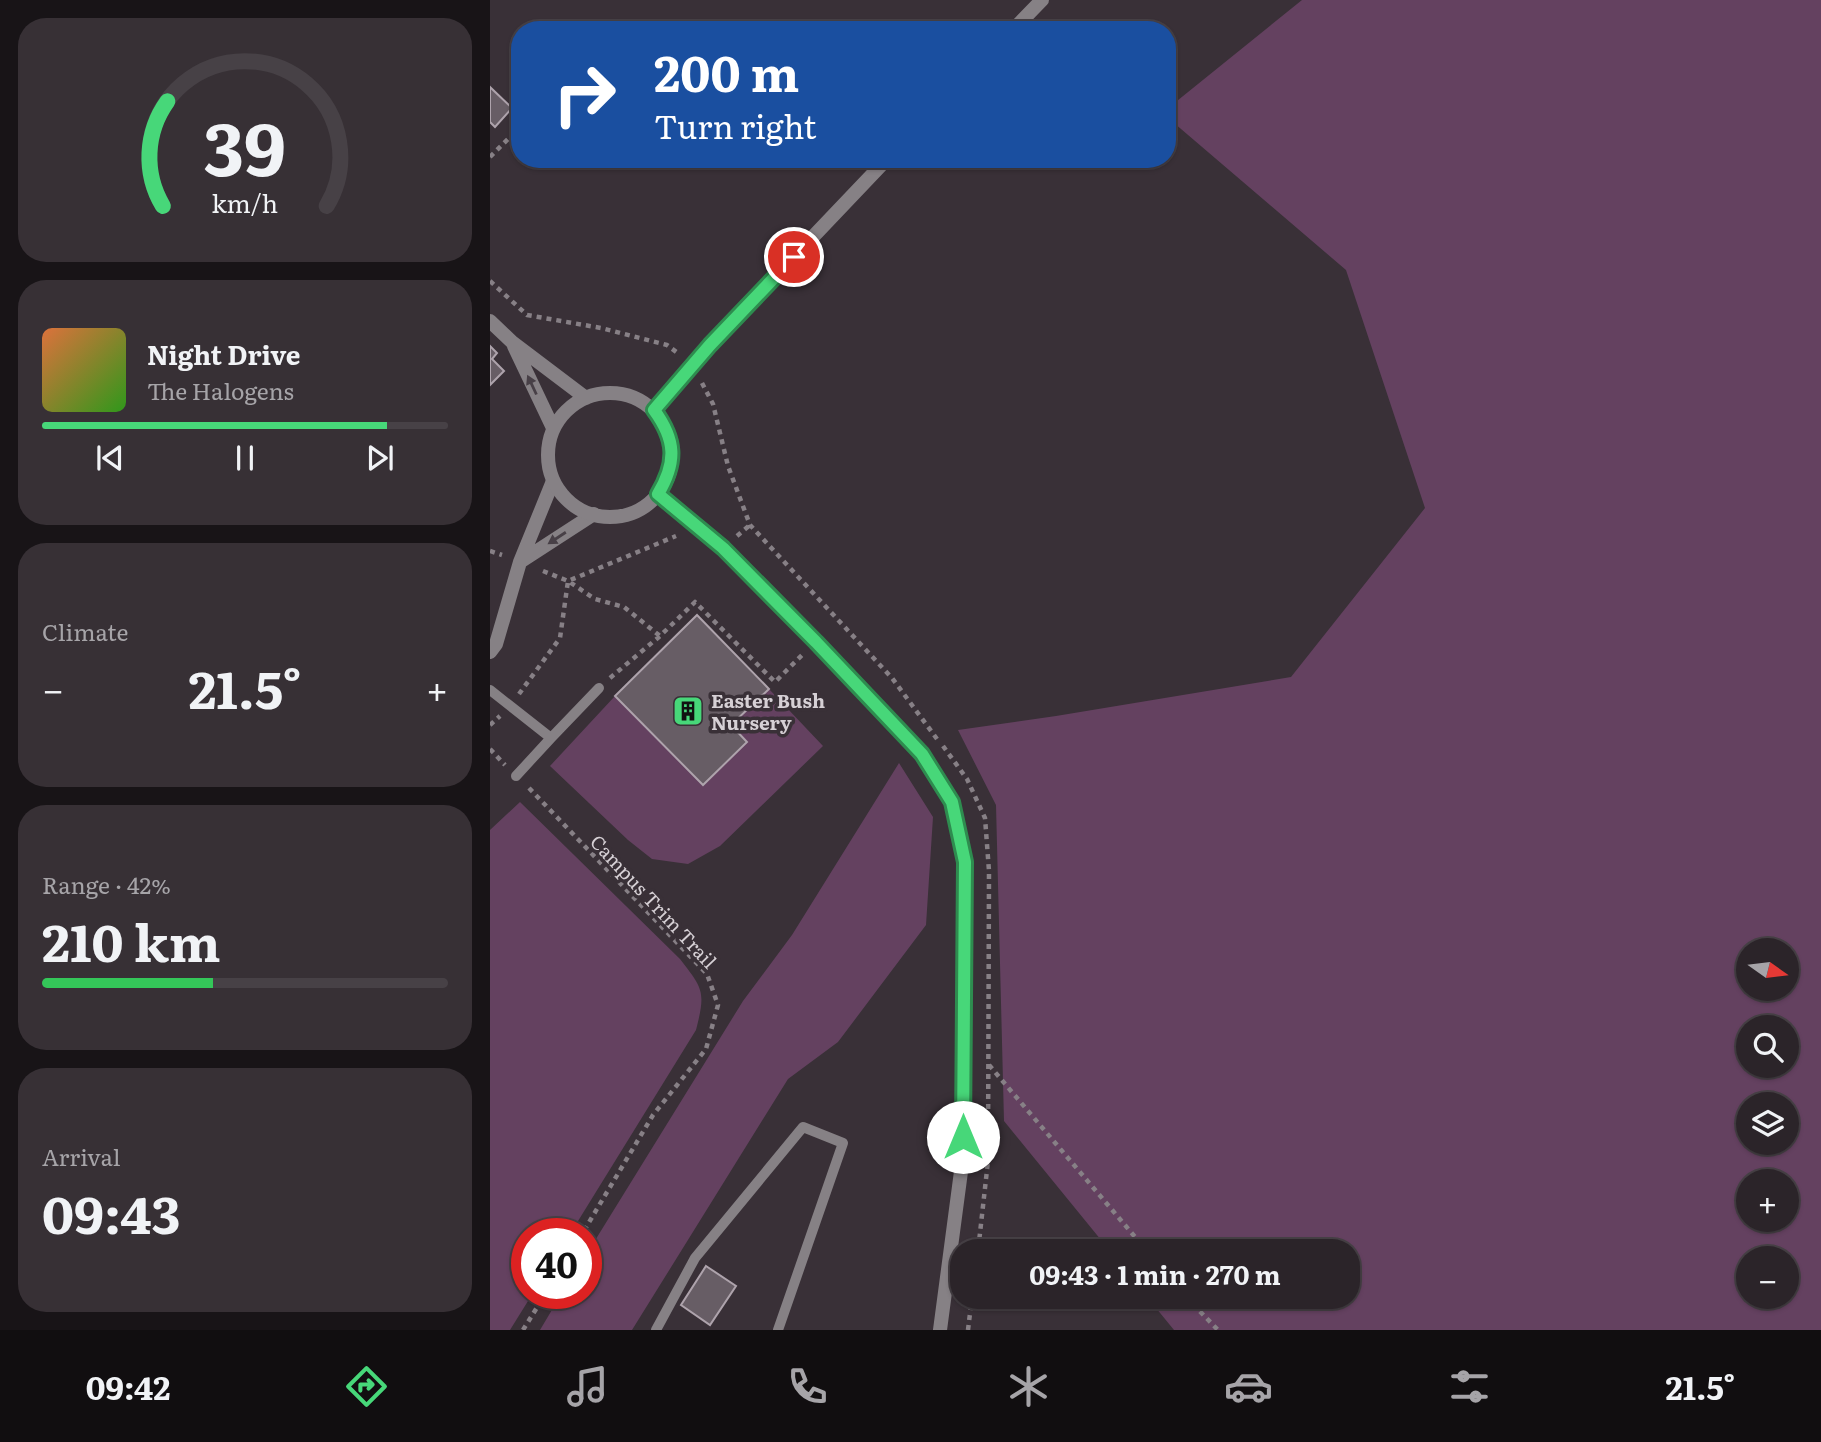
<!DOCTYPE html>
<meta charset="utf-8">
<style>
:root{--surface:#2b2429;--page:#373035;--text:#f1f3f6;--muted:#a6a4a8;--line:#474146;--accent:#47d779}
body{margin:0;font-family:Literata,serif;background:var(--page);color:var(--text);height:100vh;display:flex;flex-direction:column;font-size:26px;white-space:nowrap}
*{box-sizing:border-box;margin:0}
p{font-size:23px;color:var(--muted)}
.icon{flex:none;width:38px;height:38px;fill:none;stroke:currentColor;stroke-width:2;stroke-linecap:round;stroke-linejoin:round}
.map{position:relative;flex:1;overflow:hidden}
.details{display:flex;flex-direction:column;gap:18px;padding:18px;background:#181417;width:490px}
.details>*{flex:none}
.top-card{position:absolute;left:21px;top:21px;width:665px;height:147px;border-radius:28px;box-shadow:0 2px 5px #0004,0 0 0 2px var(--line);background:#1a4fa0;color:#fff;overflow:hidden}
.needle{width:46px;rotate:104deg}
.buttons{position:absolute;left:1246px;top:938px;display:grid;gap:14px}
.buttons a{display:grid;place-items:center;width:63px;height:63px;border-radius:50%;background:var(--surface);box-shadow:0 2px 5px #0004,0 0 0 2px var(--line);font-size:35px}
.speed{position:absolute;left:21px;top:1218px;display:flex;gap:14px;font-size:35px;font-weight:700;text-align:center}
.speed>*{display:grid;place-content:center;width:91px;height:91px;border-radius:50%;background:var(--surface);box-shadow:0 2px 5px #0004,0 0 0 2px var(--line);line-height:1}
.speed .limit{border:10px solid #d22;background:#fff;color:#111}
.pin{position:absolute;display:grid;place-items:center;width:60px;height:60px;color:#fff;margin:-30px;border:4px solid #fff;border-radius:50%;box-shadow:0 2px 7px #0007}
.me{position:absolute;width:77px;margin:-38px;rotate:0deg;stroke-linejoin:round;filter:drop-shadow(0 0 5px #0008)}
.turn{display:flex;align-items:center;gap:24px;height:147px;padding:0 28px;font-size:32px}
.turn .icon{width:91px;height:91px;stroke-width:2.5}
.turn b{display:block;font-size:49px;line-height:60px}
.big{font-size:52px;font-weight:700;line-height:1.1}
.details .card{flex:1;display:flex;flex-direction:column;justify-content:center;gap:10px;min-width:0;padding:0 24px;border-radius:28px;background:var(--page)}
.details .dial{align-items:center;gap:0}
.dial svg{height:182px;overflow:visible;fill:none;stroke:var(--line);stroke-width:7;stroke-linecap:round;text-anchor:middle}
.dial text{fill:var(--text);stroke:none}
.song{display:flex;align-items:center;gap:21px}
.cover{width:84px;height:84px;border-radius:10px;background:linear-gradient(135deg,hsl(20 70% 55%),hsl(110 70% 35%))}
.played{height:7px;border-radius:4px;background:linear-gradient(90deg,var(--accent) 85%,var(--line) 85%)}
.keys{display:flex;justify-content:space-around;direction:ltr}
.heat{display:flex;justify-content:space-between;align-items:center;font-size:38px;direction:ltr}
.charge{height:10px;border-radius:5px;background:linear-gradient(90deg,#34c759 42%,var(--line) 0)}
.trip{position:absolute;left:460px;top:1239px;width:410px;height:70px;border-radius:28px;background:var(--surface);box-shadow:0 2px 5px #0004,0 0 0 2px var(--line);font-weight:700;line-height:70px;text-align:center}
.tabs{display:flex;height:112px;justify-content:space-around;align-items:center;background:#110e10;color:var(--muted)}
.tabs .icon{width:49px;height:49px}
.tabs .selected{color:var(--accent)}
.tabs b{font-size:32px;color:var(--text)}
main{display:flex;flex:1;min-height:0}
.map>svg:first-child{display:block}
.green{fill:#644160;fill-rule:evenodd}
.building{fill:#675d65;stroke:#aea3ac;stroke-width:2}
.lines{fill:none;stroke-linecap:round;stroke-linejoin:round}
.path{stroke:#878086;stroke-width:4.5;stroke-dasharray:5 5;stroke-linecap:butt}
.service{stroke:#868185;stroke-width:10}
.minor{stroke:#868185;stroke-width:14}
.tertiary{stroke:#868185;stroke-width:14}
.oneway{fill:#484047}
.route-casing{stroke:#2e8c4f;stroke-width:18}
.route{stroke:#47d779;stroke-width:12}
.labels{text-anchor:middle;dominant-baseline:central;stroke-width:7;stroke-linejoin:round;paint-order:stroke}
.poi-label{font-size:19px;font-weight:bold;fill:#d6d0d5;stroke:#393037;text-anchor:start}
.street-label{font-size:19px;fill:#d6d0d5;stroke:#393037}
</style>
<main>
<section class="details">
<div class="card dial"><svg viewBox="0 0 100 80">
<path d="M14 69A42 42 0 1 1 86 69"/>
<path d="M14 69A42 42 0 0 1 16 23" stroke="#47d779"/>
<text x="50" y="56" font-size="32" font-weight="700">39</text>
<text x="50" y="72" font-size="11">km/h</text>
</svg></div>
<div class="card">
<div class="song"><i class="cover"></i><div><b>Night Drive</b><p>The Halogens</p></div></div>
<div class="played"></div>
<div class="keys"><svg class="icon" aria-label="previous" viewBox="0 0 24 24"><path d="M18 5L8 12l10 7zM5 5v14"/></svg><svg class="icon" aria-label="pause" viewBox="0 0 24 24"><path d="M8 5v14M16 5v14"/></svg><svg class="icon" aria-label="next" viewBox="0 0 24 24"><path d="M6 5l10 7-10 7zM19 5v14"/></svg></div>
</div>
<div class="card"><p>Climate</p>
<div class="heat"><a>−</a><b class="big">21.5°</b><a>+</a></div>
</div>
<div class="card"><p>Range · 42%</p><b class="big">210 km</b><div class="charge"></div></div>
<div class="card"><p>Arrival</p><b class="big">09:43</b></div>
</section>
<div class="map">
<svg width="1331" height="1330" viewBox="0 0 1331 1330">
<rect width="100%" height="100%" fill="#393037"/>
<path class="green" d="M812 0H1331V1330H684L657 1297H858V1251H620L514 1121 506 805 468 730 566 716 801 677 935 508 856 270 677 117V109ZM1297 950V989H1258V950ZM1297 1027V1066H1258V1027ZM1297 1104V1143H1258V1104ZM1297 1181V1220H1258V1181ZM1258 1258H1297V1297H1258Z
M279 689 333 746 230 846 198 864 162 859 138 840 60 766 125 696 213 785 257 742 241 725Z
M409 763 443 817 436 925 348 1042 298 1079 142 1330H50L72 1293H96V1255L253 1001 302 935Z
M30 802 190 959C213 989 216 991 206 1030L80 1234H37V1293H43L20 1330H0V830Z"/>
<path class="building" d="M0 87 22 108 5 127 0 122Z
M0 346 7 353 2 359 14 371 0 385Z
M207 615 279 689 241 725 257 742 213 785 125 696Z
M216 1266 246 1286 220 1325 191 1305Z"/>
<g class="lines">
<path class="path" d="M0 157 30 127
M0 281 37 315 111 328 177 345 189 354
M212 383 223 404 238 466 260 525 402 678 447 739
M247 536 260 525
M0 551 12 555
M53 571 78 581 186 536
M120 678 170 636 205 602 285 682 313 654
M29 694 70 638 78 581 105 599 134 607 170 636
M0 725 10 716
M453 746 477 779 495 818 499 871 498 1161 488 1251
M0 749 15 765
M39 788 217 974 228 1005 216 1049 163 1115 92 1234
M499 1065 657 1251
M696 1297 728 1330
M33 1330 56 1293
M478 1330 482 1297"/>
<path class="service" d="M0 690 61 738 109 688
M26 776 61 738
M166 1330 205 1258 313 1127 353 1143 288 1330"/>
<path class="minor" d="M523 30 552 0
M164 410 220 345 397 159
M30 562 104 514
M0 652 6 644 30 562 63 481"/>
<path class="tertiary" d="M0 321 22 342 96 398
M24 346 63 428
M58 455a62 62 0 1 1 124 0a62 62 0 1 1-124 0Z
M168 494 233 548 326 642 432 754 462 802 475 862 472 1164 450 1330"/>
</g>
<defs><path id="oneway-solid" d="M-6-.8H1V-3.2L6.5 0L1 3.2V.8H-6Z" transform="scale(1.75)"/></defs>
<g class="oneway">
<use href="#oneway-solid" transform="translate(42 385) rotate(-115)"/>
<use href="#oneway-solid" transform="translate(67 538) rotate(147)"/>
</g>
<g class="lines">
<g class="route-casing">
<path id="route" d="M304 257 220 345 164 410C186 440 187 462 168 494L233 548 326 642 432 754 462 802 475 862 473 1137"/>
</g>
<use href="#route" class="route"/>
</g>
<defs>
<g id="building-square" transform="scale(1.575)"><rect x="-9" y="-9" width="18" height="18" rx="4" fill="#47d779" stroke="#393037"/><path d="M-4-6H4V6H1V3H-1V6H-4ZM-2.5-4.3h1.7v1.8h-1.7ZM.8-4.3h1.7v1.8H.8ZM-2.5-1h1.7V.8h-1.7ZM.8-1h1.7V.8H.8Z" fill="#111"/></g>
</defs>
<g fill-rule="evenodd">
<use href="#building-square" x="198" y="711"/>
</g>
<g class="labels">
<g class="poi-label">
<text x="221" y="700">Easter Bush<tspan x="221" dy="22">Nursery</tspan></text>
</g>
<g class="street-label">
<text transform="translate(164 901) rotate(47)">Campus Trim Trail</text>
</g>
</g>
</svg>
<div class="buttons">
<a><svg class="needle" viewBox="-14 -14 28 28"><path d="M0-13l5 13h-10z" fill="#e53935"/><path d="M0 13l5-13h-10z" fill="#a6a4a8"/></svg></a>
<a><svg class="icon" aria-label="search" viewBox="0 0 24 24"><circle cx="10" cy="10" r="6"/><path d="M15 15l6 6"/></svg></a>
<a><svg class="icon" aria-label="layers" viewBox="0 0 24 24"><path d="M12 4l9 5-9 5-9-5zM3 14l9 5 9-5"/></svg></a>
<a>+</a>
<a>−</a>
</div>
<div class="speed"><div class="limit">40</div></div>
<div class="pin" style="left:304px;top:257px;background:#d93025"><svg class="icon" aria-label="arrive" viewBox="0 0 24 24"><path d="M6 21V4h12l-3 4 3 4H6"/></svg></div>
<svg class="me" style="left:473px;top:1137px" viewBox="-20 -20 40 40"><circle r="19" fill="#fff"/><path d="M0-13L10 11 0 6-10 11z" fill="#47d779"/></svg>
<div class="trip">09:43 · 1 min · 270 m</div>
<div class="top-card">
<div class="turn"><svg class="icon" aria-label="right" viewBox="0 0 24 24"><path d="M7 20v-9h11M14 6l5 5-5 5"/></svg><div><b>200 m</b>Turn right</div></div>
</div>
</div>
</main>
<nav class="tabs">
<b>09:42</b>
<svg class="icon selected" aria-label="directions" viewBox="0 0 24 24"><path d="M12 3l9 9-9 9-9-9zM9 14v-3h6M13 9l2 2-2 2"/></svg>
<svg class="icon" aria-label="music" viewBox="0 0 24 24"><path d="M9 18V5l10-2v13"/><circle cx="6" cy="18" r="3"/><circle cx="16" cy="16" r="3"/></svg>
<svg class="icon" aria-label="phone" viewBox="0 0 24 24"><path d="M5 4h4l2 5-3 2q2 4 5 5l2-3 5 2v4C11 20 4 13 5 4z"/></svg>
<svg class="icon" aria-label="climate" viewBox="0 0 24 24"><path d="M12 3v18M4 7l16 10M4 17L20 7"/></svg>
<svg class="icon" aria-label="car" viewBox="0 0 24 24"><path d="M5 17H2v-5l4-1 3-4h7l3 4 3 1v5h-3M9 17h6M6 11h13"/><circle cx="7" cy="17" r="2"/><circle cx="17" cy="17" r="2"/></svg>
<svg class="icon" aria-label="filters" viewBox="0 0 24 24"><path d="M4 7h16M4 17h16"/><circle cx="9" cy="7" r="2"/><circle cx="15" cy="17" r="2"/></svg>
<b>21.5°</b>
</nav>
